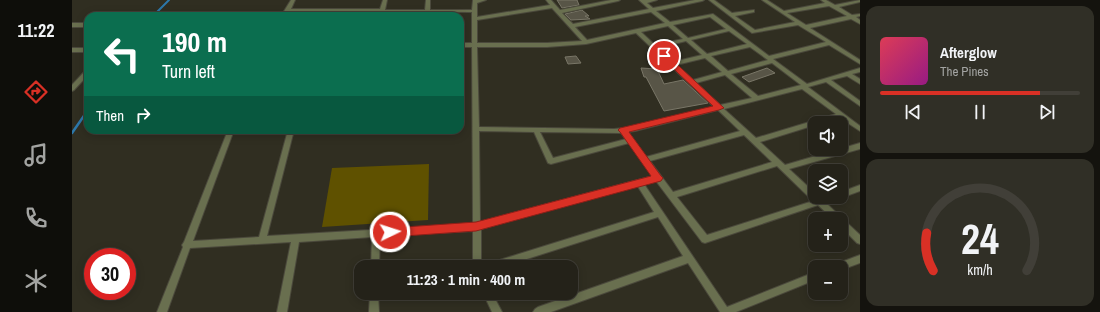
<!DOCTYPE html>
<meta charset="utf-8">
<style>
:root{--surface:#242219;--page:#302f26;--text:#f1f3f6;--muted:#a3a4a2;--line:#413f38;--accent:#d93025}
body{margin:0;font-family:"Archivo Narrow",sans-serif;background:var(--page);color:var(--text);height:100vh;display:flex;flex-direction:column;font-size:15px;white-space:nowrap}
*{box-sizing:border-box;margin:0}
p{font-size:13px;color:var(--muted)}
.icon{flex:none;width:22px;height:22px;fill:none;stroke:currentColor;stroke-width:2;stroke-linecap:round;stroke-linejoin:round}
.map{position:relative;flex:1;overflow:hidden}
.sheet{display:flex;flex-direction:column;gap:6px;padding:6px;background:#14130e;width:240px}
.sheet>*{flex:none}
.banner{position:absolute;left:12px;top:12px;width:380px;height:122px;border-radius:12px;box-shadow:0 2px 10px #0003,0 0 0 1px var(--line);background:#0b6e4f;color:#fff;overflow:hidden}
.controls{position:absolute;left:736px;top:116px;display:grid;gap:8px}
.controls a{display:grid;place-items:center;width:40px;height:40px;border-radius:8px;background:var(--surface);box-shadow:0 2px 10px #0003,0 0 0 1px var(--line);font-size:20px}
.speed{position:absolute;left:12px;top:248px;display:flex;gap:8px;font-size:20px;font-weight:700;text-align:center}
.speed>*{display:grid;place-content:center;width:52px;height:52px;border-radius:50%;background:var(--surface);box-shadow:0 2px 10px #0003,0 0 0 1px var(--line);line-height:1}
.speed .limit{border:6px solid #d22;background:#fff;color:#111}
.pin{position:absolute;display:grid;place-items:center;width:34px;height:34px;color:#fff;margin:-17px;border:2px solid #fff;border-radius:50%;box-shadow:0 1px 4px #0007}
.me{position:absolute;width:44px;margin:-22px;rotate:86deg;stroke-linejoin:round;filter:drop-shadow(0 0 3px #0008)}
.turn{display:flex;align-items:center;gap:14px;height:84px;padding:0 12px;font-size:18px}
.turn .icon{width:52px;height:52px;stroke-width:2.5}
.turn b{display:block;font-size:28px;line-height:34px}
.then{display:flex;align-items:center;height:38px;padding:0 12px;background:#0003;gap:8px;font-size:15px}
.sheet .card{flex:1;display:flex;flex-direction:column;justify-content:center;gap:6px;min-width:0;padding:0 14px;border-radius:12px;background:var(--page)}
.sheet .dial{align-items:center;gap:0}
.dial svg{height:104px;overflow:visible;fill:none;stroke:var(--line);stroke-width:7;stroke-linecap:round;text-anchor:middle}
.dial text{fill:var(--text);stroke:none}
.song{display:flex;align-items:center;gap:12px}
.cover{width:48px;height:48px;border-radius:6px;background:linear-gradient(135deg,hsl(350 70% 55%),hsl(310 70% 35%))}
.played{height:4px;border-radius:2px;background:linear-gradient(90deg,var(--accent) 80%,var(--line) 80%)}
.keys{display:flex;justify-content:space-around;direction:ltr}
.trip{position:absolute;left:282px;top:260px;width:224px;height:40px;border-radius:12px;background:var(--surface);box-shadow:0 2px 10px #0003,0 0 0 1px var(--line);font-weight:800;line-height:40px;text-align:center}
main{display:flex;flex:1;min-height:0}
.tabs{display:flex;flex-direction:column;width:72px;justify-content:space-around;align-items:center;background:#0e0e0a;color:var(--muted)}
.tabs .icon{width:28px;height:28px}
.tabs .active{color:var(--accent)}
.tabs b{font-size:18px;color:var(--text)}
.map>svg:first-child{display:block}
.green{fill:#5f5100}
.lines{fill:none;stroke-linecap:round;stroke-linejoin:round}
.stream-far1{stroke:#2d78aa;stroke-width:2}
.stream{stroke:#2d78aa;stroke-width:2.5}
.building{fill:#585547;stroke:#797667}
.street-casing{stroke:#4b493c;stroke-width:2}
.street{fill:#696f4f;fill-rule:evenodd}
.route{fill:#d93025;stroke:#8d1f18}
</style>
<main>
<nav class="tabs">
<b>11:22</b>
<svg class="icon active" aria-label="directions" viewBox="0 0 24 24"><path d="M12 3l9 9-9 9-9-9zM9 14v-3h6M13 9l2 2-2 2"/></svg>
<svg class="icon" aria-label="music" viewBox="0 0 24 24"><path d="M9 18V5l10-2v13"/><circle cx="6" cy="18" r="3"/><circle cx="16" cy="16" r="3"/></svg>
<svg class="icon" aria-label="phone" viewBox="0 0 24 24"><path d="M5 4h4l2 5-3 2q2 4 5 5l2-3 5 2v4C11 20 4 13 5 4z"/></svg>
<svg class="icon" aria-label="climate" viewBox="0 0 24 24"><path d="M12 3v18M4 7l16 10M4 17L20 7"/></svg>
</nav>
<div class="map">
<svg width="788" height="312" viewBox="0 0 788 312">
<rect width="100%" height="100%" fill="#302e21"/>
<path class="green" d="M357 164 356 220 250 227 260 168Z"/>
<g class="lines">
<path class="stream-far1" d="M81 16 97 0"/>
<path class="stream" d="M0 133 16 110"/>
</g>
<path class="building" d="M485 0H505L507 5 490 8Z
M510 10 517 16H513L518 19 499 20 493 14Z
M504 56 509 63 496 64 493 57Z
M569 68 585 69 592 84 611 80 636 103 592 111 574 77H572Z
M695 68 703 73 677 82 670 77Z"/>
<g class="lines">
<g class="street-casing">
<path id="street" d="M219 0H223L219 9H308L311 0H315L313 10H353L354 0H358V10H400L401 0H414L405 3V17L478 5 474 0H479L488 10 539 0H548L546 1 490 13 501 24 577 9 567 0H585L575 3 581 8 623 0H632L630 1 584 11 598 22 641 14 697 56 754 42 726 25 680 33 637 0H642L660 13 682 10V12L663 16 683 30 723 22 690 0H695L712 11 753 3 749 0H754L763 5 788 0V2L767 7 780 15 788 14V16L784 17 788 20V24L779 19 738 28 788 60V64L757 45 701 59 735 84 788 68V72L780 74 788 79V84L775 76 759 80 788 101V106L754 82 736 87 788 126V131L768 118 750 123H743V125L688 142 713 165 788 143V149L717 169 743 193V197H748L749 198 752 197H766L765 199 754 203 788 235V244L785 243 769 227V219H761L746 205 633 243 630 242 584 181 572 184 655 307 743 272V280L664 312H648L616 263 479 312H461L463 309 466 307 611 256 586 217 430 267H414L415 264 418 263 582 212 565 185 409 229V267H401V231L308 236 307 267H299L300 237 227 242 215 312H205L219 242 118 248 95 312H85L111 247 110 245 112 242 156 130H162L121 241 187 237 216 130H222L195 236 401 224 400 47H388V43H400V12L217 11 215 16H209ZM757 6 775 16 734 25 715 13ZM480 8 510 41 475 43H405V20ZM579 12 593 23 515 40 503 27ZM638 17 654 29 616 38 601 25ZM596 26 611 39 583 45 569 32ZM657 31 675 44 635 54 619 40ZM564 33 642 107 563 127 542 129 407 127 405 47H475L514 44ZM614 41 630 55 601 62 586 48ZM678 47 696 60 656 71 639 56ZM633 58 650 72 621 80 604 65ZM700 63 729 85 686 96 659 74ZM653 75 680 98 648 105 624 83ZM730 89 764 114 684 138 652 109ZM646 110 668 131 574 157 556 132 563 131ZM407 131 462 132 476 163 479 164 557 143 581 176 408 222ZM468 132 549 133 554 139 481 158ZM672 135 700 162 601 192 578 161ZM705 166 741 201 635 235 605 197Z
M0 23H16V27H0Z
M0 48H16V52H0Z
M16 69V75L2 90 0 91V85L14 70Z
M788 185V191L769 198 766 197H769V192Z
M788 255V263L769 270V267H763L764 264Z
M298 293H306L307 312H297Z
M411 293H420L430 312H420Z"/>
</g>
<use href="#street" class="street"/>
</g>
<path class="route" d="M592 53 594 54 652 108 647 110 557 132 589 176 591 178 589 181 404 231 318 237 315 235 313 232 315 229 318 228 404 222 579 176 548 132 546 130 548 128 641 106 589 57V54Z"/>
</svg>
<div class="controls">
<a><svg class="icon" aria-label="sound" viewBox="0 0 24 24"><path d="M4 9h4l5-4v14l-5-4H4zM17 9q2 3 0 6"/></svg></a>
<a><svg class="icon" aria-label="layers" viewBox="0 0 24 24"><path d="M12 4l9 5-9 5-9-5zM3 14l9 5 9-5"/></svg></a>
<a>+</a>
<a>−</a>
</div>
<div class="speed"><div class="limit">30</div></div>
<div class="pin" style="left:592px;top:56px;background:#d93025"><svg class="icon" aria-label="arrive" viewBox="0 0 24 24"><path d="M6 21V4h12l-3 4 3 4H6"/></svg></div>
<svg class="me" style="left:318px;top:232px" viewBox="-20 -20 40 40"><circle r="17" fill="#d93025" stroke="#fff" stroke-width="3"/><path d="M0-11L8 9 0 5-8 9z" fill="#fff"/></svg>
<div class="trip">11:23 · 1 min · 400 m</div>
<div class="banner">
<div class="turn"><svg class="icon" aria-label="left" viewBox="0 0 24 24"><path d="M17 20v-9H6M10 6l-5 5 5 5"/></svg><div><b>190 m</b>Turn left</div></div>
<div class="then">Then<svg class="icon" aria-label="right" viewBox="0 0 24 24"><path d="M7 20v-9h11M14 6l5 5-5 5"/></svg></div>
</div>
</div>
<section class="sheet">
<div class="card">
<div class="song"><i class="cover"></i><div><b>Afterglow</b><p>The Pines</p></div></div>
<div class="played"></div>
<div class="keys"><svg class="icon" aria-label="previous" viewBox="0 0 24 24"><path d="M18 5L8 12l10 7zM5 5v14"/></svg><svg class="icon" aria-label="pause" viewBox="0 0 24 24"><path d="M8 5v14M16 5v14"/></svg><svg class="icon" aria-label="next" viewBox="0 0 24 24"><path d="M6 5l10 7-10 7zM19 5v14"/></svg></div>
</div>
<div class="card dial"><svg viewBox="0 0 100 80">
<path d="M14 69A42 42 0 1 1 86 69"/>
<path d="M14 69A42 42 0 0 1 9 40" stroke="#d93025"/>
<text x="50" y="56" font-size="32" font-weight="700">24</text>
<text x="50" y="72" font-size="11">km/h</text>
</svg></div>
</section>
</main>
